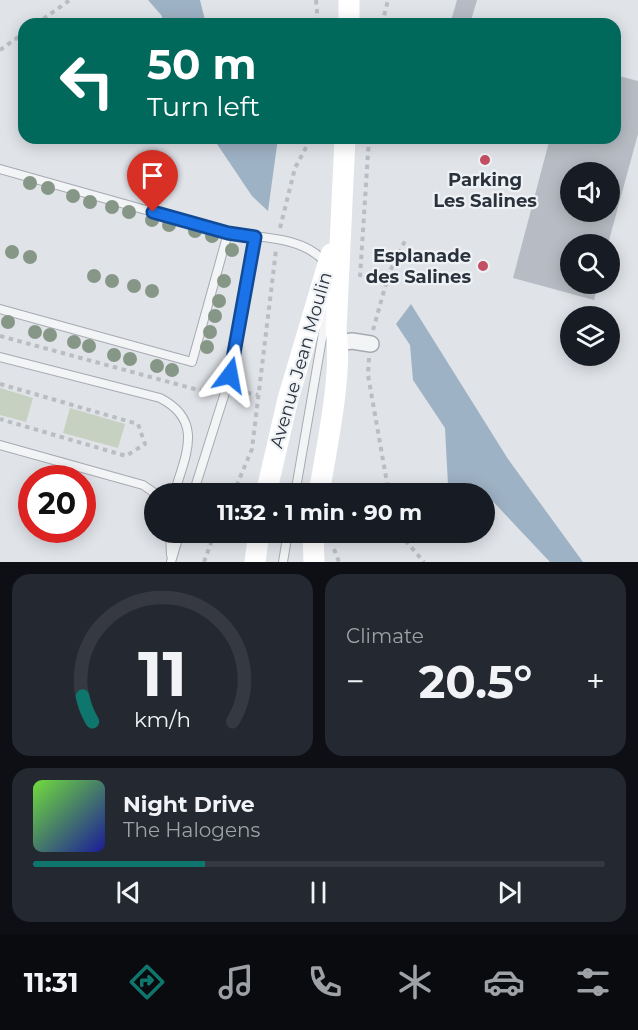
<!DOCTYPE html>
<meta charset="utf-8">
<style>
:root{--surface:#171b24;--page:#242831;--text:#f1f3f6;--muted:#9ea1a6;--line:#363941;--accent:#0f766e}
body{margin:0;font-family:Montserrat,sans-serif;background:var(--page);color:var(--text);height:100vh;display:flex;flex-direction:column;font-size:22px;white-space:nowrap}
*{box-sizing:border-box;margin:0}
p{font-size:20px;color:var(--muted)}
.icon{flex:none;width:33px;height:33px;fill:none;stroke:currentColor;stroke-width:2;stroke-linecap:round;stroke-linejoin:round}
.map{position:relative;height:562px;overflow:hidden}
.details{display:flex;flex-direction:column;gap:12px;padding:12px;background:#0d0f14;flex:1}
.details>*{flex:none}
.top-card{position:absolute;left:18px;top:18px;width:603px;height:126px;border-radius:18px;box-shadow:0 3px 15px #0003;background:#00695c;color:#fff;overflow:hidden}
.tools{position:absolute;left:560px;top:162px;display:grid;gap:12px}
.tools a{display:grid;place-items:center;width:60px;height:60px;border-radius:50%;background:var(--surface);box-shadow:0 3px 15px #0003;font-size:30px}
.speed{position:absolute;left:18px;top:465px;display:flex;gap:12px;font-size:30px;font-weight:700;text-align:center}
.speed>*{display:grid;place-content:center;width:78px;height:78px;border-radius:50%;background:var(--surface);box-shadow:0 3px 15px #0003;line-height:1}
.speed .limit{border:9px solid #d22;background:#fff;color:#111}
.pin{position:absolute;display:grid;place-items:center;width:51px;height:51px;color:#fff;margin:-62px -26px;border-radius:50% 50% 50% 0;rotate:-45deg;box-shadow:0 0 6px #0007}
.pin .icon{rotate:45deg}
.me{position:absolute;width:66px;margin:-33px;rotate:13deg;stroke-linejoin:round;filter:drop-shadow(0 0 4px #0008)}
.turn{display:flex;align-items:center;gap:21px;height:126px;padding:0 30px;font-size:27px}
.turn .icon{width:78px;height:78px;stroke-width:2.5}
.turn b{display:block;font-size:42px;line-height:51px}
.big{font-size:45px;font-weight:700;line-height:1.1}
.details .card{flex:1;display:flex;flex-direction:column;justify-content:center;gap:9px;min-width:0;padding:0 21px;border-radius:18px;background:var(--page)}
.details .dial{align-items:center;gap:0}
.dial svg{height:156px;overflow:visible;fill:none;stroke:var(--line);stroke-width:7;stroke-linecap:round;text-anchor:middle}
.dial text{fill:var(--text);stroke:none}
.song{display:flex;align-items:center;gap:18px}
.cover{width:72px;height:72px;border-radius:9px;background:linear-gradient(135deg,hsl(100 70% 55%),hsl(240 70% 35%))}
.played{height:6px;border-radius:3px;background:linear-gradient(90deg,var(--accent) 30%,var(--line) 30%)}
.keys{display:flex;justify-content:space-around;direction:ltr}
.heat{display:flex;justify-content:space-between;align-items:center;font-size:33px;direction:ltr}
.details .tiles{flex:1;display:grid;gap:12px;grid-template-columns:1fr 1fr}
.card:last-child{grid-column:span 2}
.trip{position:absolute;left:144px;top:483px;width:351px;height:60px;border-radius:30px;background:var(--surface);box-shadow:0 3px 15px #0003;font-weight:700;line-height:60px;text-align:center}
.tab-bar{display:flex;height:96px;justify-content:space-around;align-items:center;background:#090b0e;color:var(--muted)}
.tab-bar .icon{width:42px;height:42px}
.tab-bar .current{color:var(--accent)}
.tab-bar b{font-size:27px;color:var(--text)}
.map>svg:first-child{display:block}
.green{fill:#c6d1c1}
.water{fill:#9eb2c5}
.building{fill:#b7bcc4;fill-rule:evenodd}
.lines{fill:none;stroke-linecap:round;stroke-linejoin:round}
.service-casing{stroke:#a6aab1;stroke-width:10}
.minor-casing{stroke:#a6aab1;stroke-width:18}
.path{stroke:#babec2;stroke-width:4;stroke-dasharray:4.5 4.5;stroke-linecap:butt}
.service{stroke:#f2f4f6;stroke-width:8}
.minor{stroke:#f2f4f6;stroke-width:15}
.secondary{stroke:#fff;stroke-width:21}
.tree{fill:#879787}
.route-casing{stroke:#114b97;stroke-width:15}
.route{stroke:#1a73e8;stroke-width:10}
.poi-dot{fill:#c34f64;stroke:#eff2f5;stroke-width:2}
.labels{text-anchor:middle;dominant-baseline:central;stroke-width:4.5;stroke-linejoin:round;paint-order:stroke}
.poi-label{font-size:18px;font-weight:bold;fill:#2a323d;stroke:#eff2f5}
.street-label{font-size:18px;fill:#2a323d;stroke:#eff2f5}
</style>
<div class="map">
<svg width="638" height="562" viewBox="0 0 638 562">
<rect width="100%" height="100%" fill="#e0e3e8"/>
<path class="green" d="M0 388 33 398 26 422 0 415Z
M70 408 125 424 118 448 63 433Z"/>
<path class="water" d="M148 0H200L206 24H162V16Z
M213 138H278L268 211 252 196Z
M411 304 508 459 583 562H550L485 493H454L448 485 445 428 413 380 410 345 396 324Z"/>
<path class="building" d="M457 0H477L470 24H450Z
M615 75 638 81V134L608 244H570V284H598L594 300 513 278 550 138H615ZM570 172H609V212H570Z"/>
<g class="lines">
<g class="service-casing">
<path id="service" d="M0 169 228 233 192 362 0 309
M228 233C260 238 302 236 325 262
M0 357 160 398C205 421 185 456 174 494
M0 445 143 485 156 494
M193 494 235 361 255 237
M295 494 328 304
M170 532 171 555
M171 562 180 532
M283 562 288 532"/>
</g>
<g class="minor-casing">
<path id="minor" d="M338 343 352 341 371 344"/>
</g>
<path class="path" d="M316 0 318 24
M36 24 70 0
M382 24 388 0
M0 50 24 33
M280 228 295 168 311 138
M360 277 369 138
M373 330 389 273 405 241
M0 336 213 394
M369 358 368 375 389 494
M0 384 138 424 145 444 126 456 0 419
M238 391 258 395
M233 494 252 449 276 250
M403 532 405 540 424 562
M334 549 339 562
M204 562 215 532"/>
<use href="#service" class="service"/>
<use href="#minor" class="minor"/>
<path class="secondary" d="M349 24V0
M266 494 288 399 331 254
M319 494C326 450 343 372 336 331L345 138
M313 532 314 562
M255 562 259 532"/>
</g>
<g class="tree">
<circle cx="30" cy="183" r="7"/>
<circle cx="48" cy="188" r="7"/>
<circle cx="73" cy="196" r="7"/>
<circle cx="90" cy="202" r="7"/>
<circle cx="112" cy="207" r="7"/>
<circle cx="129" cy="212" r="7"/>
<circle cx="152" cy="220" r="7"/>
<circle cx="169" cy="225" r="7"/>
<circle cx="195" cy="231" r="7"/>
<circle cx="212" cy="236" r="7"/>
<circle cx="232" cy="250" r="7"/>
<circle cx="12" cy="252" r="7"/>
<circle cx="30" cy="257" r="7"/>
<circle cx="94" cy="276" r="7"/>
<circle cx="112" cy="281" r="7"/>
<circle cx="224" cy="281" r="7"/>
<circle cx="134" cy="286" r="7"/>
<circle cx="152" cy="291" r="7"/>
<circle cx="219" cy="301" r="7"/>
<circle cx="215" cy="316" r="7"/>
<circle cx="8" cy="322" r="7"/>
<circle cx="35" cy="332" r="7"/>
<circle cx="210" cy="332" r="7"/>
<circle cx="50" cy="335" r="7"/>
<circle cx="74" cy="342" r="7"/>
<circle cx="89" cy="346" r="7"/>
<circle cx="207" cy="347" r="7"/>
<circle cx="114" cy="355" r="7"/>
<circle cx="130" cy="359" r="7"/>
<circle cx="157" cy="366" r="7"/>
<circle cx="172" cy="370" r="7"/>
</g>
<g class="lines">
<g class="route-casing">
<path id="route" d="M153 212 228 233 255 237 230 375"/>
</g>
<use href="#route" class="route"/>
</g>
<g class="poi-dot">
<circle cx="485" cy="160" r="6"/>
<circle cx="483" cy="266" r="6"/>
</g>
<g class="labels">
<g class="poi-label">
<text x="485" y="180">Parking<tspan x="485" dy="21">Les Salines</tspan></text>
<text x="471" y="256" text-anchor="end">Esplanade<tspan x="471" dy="21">des Salines</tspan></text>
</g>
<g class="street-label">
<text transform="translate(301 360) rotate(-74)">Avenue Jean Moulin</text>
</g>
</g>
</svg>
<div class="tools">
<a><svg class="icon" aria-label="sound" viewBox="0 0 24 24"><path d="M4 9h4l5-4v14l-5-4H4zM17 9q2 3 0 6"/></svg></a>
<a><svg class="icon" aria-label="search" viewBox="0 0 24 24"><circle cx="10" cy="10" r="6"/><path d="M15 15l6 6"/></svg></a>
<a><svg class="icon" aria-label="layers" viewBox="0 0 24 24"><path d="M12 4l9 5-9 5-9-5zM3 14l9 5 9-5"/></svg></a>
</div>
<div class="speed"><div class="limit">20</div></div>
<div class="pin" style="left:153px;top:212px;background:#d93025"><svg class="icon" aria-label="arrive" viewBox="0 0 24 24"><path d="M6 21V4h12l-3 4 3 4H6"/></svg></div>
<svg class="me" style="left:230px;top:375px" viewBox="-20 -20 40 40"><path d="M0-17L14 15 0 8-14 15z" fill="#1a73e8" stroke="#fff" stroke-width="4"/></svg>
<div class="trip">11:32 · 1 min · 90 m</div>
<div class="top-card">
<div class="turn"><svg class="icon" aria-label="left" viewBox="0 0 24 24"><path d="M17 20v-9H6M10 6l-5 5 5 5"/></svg><div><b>50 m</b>Turn left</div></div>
</div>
</div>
<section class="details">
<div class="tiles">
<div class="card dial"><svg viewBox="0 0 100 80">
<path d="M14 69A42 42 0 1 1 86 69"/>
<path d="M14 69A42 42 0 0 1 9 56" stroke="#0f766e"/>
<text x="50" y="56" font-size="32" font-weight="700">11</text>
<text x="50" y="72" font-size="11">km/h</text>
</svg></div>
<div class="card"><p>Climate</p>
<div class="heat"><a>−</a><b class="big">20.5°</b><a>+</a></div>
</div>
<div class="card">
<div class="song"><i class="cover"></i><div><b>Night Drive</b><p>The Halogens</p></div></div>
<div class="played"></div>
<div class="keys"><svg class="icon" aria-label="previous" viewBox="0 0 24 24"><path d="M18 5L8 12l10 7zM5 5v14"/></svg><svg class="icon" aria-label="pause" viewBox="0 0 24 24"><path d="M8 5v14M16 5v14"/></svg><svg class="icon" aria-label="next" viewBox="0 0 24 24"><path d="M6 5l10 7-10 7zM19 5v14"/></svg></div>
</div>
</div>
</section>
<nav class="tab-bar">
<b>11:31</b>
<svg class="icon current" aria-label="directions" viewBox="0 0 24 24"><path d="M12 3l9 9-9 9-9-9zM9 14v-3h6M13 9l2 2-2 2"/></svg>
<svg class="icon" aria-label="music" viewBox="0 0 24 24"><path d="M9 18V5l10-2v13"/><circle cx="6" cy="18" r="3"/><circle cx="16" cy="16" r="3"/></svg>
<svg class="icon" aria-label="phone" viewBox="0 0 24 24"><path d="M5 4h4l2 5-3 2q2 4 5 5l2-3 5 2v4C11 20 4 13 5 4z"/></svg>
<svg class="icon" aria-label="climate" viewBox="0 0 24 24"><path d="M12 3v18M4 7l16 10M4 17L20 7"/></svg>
<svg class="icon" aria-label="car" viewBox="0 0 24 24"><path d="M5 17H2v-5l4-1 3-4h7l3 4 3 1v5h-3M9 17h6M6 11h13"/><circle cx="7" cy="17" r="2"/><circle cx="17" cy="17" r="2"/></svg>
<svg class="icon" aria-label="filters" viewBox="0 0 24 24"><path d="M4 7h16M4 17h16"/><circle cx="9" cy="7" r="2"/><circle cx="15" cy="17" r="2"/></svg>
</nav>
